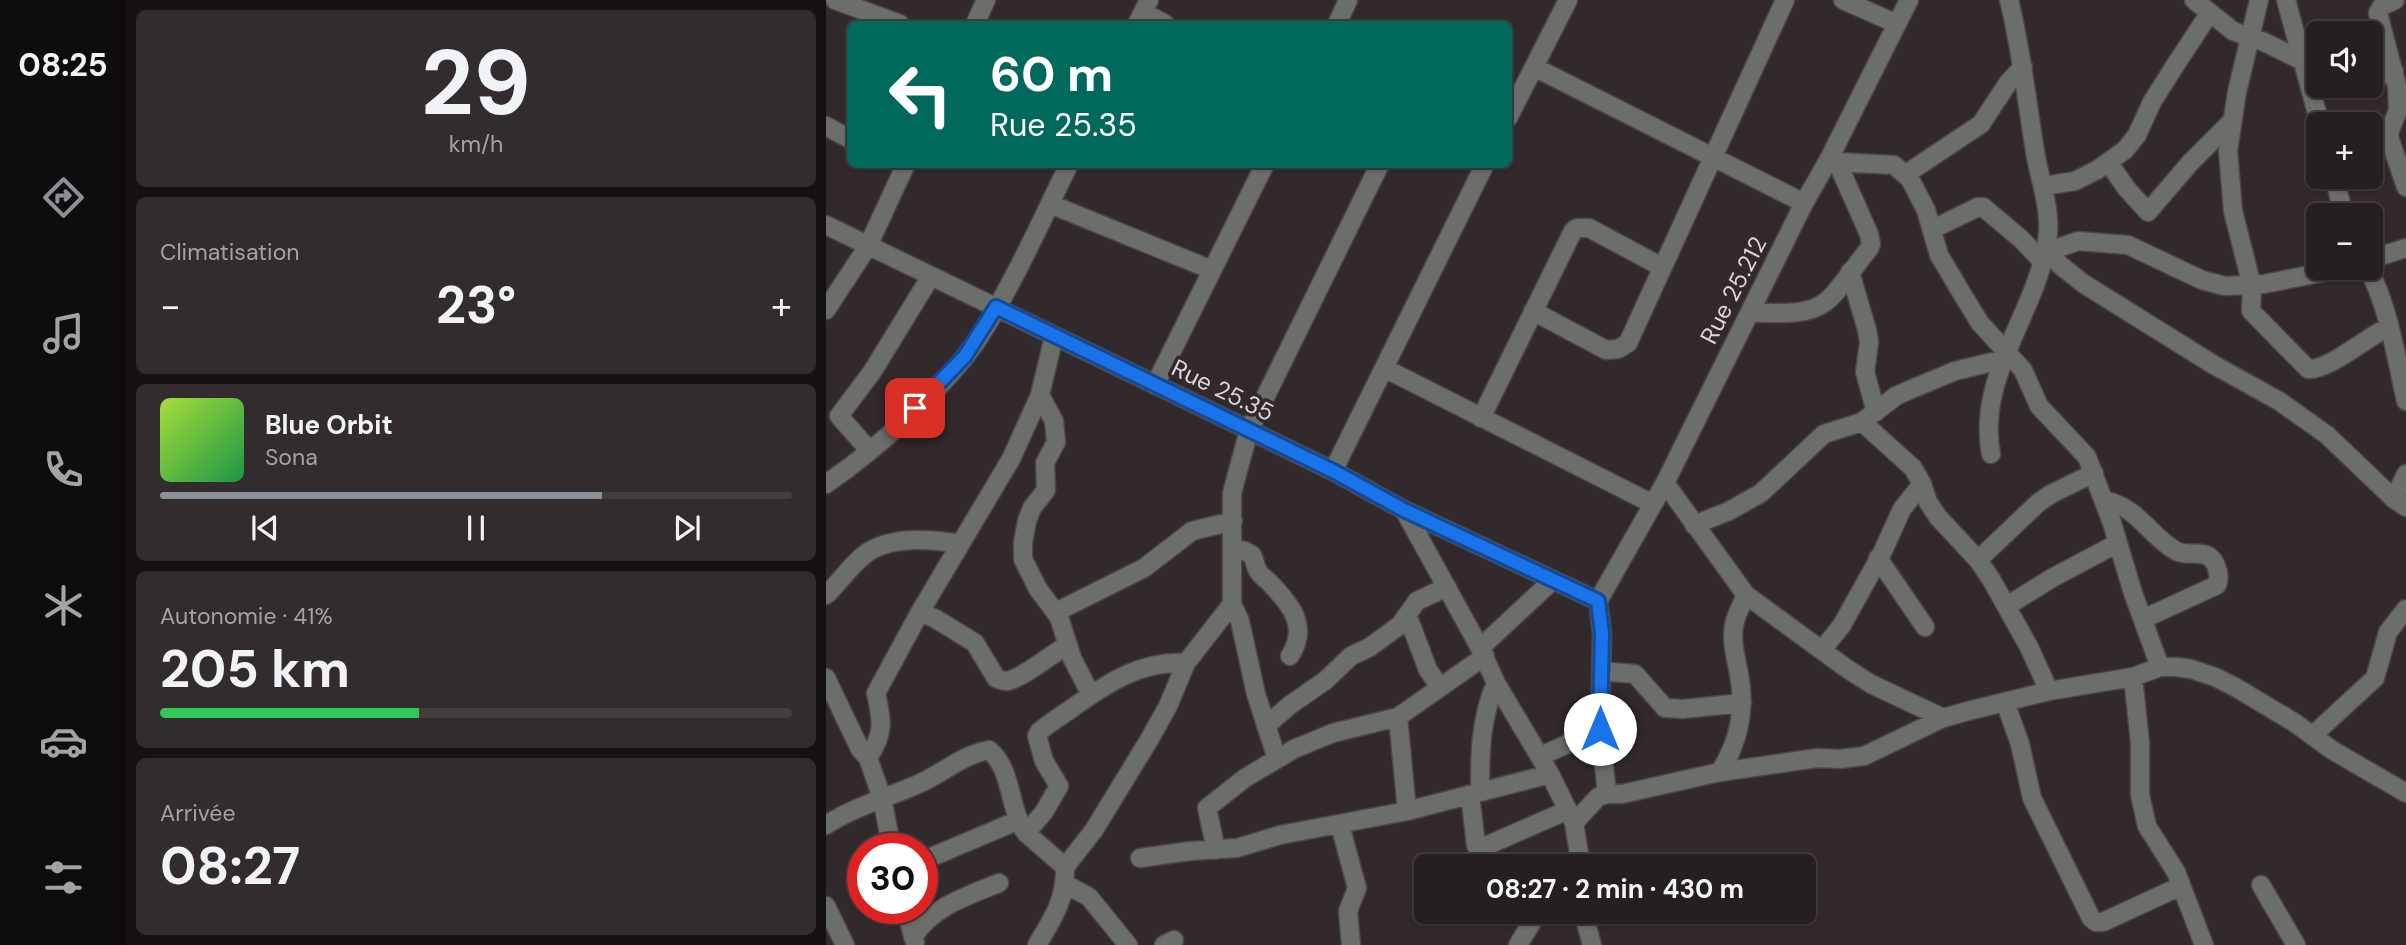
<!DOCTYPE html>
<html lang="fr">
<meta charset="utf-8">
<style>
:root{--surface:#261f21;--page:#322c2e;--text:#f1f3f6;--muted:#a4a2a5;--line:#423d3f;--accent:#8c9099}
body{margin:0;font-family:"DM Sans",sans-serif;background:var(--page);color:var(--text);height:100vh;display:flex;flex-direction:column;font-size:26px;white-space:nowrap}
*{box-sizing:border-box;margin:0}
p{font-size:23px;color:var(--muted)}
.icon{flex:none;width:38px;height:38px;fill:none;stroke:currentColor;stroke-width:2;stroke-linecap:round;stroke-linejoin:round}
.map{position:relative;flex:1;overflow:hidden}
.panel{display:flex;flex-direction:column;gap:10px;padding:10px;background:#151112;width:700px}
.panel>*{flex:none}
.guide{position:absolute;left:21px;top:21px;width:665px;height:147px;border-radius:10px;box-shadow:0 2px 5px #0004,0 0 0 2px var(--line);background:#00695c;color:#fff;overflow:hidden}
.buttons{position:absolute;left:1480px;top:21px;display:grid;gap:14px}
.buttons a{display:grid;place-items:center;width:77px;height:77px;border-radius:10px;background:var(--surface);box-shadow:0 2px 5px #0004,0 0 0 2px var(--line);font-size:35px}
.speed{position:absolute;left:21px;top:833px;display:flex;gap:14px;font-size:35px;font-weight:700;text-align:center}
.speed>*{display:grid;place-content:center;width:91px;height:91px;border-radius:50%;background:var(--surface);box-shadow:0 2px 5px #0004,0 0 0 2px var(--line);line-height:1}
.speed .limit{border:10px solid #d22;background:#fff;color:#111}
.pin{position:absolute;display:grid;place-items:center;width:60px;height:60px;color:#fff;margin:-30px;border-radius:14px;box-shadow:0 4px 10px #0006}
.me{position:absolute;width:77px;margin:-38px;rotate:0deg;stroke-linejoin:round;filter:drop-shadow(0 0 5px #0008)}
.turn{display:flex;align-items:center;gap:24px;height:147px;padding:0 28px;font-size:32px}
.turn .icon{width:91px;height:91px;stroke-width:2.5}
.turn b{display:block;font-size:49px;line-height:60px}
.big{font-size:52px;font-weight:700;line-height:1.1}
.panel .widget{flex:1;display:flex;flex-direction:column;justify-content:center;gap:10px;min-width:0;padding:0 24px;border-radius:10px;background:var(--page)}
.panel .dial{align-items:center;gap:0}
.dial b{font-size:91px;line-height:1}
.song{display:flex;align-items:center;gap:21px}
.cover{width:84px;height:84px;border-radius:10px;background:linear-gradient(135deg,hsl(80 70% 55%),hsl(140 70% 35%))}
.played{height:7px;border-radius:4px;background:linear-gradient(90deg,var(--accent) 70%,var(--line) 70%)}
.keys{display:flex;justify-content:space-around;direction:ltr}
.heat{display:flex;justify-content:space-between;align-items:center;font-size:38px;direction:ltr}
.charge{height:10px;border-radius:5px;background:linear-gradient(90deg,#34c759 41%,var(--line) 0)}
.trip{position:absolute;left:588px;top:854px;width:402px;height:70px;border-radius:10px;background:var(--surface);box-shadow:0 2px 5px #0004,0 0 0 2px var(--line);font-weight:700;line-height:70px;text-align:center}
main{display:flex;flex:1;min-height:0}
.dock{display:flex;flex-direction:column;width:126px;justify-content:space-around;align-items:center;background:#0f0c0d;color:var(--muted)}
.dock .icon{width:49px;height:49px}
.dock .active{color:var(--accent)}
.dock b{font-size:32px;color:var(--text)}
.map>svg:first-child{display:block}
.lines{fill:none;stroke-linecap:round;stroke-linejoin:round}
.minor-casing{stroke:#4d4548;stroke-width:21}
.minor{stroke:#6c6e6a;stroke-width:18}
.route-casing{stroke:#114b97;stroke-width:18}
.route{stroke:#1a73e8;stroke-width:12}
.labels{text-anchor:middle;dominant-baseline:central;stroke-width:7;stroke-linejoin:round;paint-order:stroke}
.street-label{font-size:24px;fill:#ddd7d9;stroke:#32292c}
</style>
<main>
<nav class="dock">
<b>08:25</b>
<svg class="icon active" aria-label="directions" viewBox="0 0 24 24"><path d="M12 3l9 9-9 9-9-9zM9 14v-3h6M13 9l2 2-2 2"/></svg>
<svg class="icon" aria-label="music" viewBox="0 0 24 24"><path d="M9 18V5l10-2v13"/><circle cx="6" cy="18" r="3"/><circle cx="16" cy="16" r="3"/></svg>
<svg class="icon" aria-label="phone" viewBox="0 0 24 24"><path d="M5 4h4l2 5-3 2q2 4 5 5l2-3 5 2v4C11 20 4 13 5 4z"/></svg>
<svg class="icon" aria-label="climate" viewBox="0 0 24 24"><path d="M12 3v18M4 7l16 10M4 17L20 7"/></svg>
<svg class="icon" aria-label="car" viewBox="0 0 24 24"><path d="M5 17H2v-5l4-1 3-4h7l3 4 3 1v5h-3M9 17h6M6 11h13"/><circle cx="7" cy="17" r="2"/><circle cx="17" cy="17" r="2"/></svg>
<svg class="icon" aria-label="filters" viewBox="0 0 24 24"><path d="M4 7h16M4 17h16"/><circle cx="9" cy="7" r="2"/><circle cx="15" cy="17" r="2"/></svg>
</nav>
<section class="panel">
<div class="widget dial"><b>29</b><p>km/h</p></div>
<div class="widget"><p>Climatisation</p>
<div class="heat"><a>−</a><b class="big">23°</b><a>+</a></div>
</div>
<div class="widget">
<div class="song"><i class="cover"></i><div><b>Blue Orbit</b><p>Sona</p></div></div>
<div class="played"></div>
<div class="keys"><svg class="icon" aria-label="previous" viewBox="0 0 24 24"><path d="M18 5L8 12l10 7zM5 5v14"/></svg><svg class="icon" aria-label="pause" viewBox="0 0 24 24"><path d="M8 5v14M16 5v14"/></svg><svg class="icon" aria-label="next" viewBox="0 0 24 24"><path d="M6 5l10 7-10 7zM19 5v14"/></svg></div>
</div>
<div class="widget"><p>Autonomie · 41%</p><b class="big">205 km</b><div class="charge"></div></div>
<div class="widget"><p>Arrivée</p><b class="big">08:27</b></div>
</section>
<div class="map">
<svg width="1580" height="945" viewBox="0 0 1580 945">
<rect width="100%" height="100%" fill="#32292c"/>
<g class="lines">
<g class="minor-casing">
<path id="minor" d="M9 0 74 24
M1017 0 1071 24
M1368 0 1407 31 1438 42 1477 61
M1433 0 1411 92 1402 151 1407 211 1426 286 1425 311 1482 369C1502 371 1542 336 1563 327
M1460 0 1494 124
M1569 0 1556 6 1552 13 1571 86 1572 110 1563 133 1564 140 1580 187
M317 12 339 24
M149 24 160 0
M311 24 323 0
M511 24 522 0
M708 67 978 203
M1545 79 1568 71
M1486 92 1512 86
M682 118 742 0
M0 126 24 139
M1545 138 1563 133
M1003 159 1011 162 1068 165 1084 179 1100 210 1113 255 1138 297 1154 323 1197 370 1213 406 1261 457 1286 523 1307 593 1334 667
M1282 162 1301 189 1322 212 1364 163 1405 122
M1080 174 1155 124 1182 83 1197 67
M1508 177 1518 215
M1217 186 1249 181 1271 170 1299 150 1311 135 1326 102 1350 64 1383 14
M224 204 386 270
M0 225 423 430 507 471 578 510 772 601
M1107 229 1152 207H1157L1195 239 1216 261
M1220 247 1234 265 1258 284 1388 365 1453 401 1501 435 1568 499 1580 507
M1225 254 1235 247 1252 241 1302 245 1376 280 1399 286 1438 284 1519 268
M1545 259 1580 248
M1542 268C1563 308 1570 357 1580 401
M1024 272 1041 330 1043 342 1039 372 1050 412
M0 310 42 246 80 164
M707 311 780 350 792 349 802 343 959 0
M924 313C946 312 979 317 998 303 1011 295 1031 262 1043 249L1045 244 1043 234 1011 162
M558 368 827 504
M329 385 439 164
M214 395 228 421 230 442 219 463 220 490 206 508 201 521 197 542V559L212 589 233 617 246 658 265 695
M655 418 747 231 751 228H763L836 267
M1036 422 1087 468 1096 484 1102 502 1112 517 1152 560 1165 579 1203 647 1223 691
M43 450 13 416 46 372 105 276
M1165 454C1150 377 1210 314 1221 241 1226 213 1215 184 1210 157 1201 105 1196 52 1183 0
M507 471 659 164
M839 483 920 595 1020 668 1045 684 1117 718
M0 484C50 450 121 386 154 336 187 284 216 220 243 164
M1568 499 1580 474
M1278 500C1315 509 1321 534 1350 551 1361 557 1377 549 1386 559 1392 566 1394 578 1391 585L1317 619
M578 510 654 648 670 683 724 774 748 823
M868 525 903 511 935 493 998 434 1036 422 1070 396 1088 388 1129 371 1178 359
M406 549 419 551 426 555C429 561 429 566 432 571 434 575 440 579 444 583 465 605 483 626 464 656
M1052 558 1099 627
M1152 560 1212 503 1225 494 1268 473
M0 595C14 582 26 563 42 552 67 536 106 539 134 544
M772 601 839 483 978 203 1003 159 1083 0
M406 604 414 621 430 694 451 759
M1181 606 1226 578 1292 543
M94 612 110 619 149 643 170 678C174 680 177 681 181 681 195 679 228 653 241 645
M230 612 318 568 366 531 407 521
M582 617 602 670 614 687
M654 648 726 581
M996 650 1016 625 1056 553 1076 509 1096 484
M775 671 809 674 839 708 857 709 916 703
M1307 677 1314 743V795L1321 826 1350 872 1378 945
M0 678 34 749 42 758
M1179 702 1194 744 1206 798 1265 918 1270 922H1277L1355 886
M440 726 464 705 500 680 525 656 544 647 574 625 591 601 621 587
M1486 736 1549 678 1562 632 1580 609
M715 756 774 729
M894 772C913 741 920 710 913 674 910 659 905 641 908 625 910 615 916 604 920 595
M654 792C654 754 654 719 670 683
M781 794H796L894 772 991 758 1014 759 1038 756 1117 718 1142 711 1223 691 1307 677 1334 667H1351L1365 669 1389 677 1409 687 1469 723 1506 750 1580 793
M644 795 650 845 653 846 662 845 742 810
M581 811 572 717 659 656
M0 825C28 807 60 798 90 785 115 775 135 755 163 750 187 769 182 809 200 833L218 812 233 786 218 761 211 736 213 732C224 722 237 715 249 706 283 682 317 660 360 663
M514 825 531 888 522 911 525 945
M200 833 239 867
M66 849 56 798 42 758C59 732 56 721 50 693L94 612 185 459 214 395 228 336
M390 850 381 808 419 778 468 749 507 733 572 717
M314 858 364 851 411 848 454 835 581 811 724 774
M96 861 193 820
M755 866 748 823 772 797 781 794 774 729 776 633 772 601
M239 884 263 897 302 945
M1435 885 1470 945
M0 906 19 945
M79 908 89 942
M757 912 766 945
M87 937C107 906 141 896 173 883
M211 945C227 918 240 899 239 867L268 830 323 740 342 706 360 663 406 604V493L423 430 554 164
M338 945 348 940
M692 945 712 912"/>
</g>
<use href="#minor" class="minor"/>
</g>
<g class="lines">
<g class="route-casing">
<path id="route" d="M89 408 139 356 170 307 507 471 578 510 772 601 776 633 774 729"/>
</g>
<use href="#route" class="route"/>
</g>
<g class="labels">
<g class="street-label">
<text transform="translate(907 290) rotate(-63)">Rue 25.212</text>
<text transform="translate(397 390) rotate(26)">Rue 25.35</text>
</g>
</g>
</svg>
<div class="buttons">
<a><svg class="icon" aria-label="sound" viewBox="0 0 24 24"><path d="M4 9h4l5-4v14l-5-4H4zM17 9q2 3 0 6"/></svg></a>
<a>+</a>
<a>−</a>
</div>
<div class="speed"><div class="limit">30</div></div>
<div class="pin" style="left:89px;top:408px;background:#d93025"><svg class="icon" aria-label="arrive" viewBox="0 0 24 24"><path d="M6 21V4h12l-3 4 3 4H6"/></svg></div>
<svg class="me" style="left:774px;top:729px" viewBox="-20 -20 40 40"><circle r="19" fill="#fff"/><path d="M0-13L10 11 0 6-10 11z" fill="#1a73e8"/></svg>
<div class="trip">08:27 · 2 min · 430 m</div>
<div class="guide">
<div class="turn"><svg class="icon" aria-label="left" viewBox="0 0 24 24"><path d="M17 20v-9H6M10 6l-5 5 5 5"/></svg><div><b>60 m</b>Rue 25.35</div></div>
</div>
</div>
</main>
